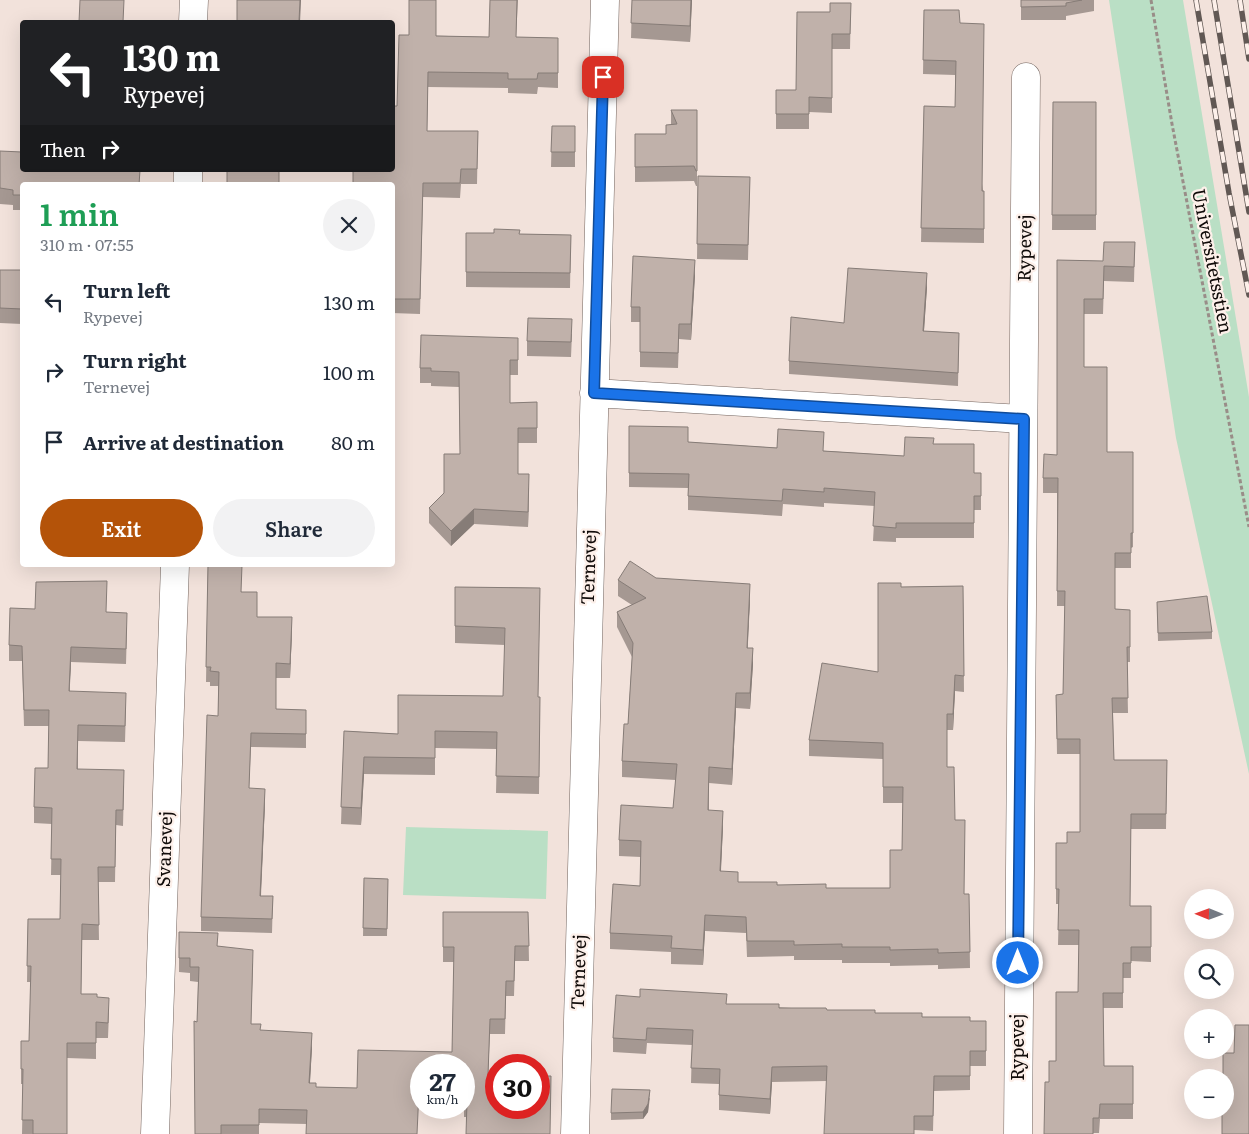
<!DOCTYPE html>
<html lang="en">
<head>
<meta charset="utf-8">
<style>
	body { margin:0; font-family:Literata,serif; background:#f2f2f3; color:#1f2937; height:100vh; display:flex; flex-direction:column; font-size:19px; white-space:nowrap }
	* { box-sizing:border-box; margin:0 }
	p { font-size:16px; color:#747a83 }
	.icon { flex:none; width:28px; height:28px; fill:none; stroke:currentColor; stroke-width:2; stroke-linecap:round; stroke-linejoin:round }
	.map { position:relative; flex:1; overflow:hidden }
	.panel { position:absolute; left:20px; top:182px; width:375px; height:385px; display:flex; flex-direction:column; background:#fff; border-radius:5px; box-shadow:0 5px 20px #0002 }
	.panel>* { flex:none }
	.hud { position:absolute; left:20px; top:20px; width:375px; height:152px; border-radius:5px; box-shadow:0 5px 20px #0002; background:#202124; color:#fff; overflow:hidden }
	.needle { width:32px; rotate:271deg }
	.tools { position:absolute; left:1184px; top:889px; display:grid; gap:10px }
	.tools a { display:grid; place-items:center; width:50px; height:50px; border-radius:50%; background:#fff; box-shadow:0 5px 20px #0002; font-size:25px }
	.speed { position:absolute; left:410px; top:1054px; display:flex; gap:10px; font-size:25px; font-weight:700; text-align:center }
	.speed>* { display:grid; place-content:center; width:65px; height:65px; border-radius:50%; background:#fff; box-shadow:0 5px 20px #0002; line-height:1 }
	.speed small { font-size:12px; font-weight:400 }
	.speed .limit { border:8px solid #d22; background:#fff; color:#111 }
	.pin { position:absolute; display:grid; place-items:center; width:42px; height:42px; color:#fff; margin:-21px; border-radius:10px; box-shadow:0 2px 8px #0006 }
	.me { position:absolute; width:55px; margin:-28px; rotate:0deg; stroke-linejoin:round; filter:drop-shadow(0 0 4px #0008) }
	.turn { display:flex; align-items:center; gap:18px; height:105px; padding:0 20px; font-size:22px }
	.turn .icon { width:65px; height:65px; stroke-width:2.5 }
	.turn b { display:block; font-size:35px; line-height:42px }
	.then { display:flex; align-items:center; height:48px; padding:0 20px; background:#0003; gap:10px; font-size:19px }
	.round { display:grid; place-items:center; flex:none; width:52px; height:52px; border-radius:26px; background:#f2f2f3 }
	.headline { display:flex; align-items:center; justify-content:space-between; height:85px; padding:0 20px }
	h1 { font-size:30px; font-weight:600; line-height:38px; color:#1e9e55 }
	.action { display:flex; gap:10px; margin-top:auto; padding:10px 20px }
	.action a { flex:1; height:58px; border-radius:30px; background:#b45309; color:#fff; font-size:20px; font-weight:600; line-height:58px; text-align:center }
	.action a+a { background:#f2f2f3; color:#1f2937 }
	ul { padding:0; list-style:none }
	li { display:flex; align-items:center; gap:15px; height:70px; padding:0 20px }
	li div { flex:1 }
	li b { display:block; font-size:19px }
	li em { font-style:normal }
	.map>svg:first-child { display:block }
	.green { fill:#badfc5 }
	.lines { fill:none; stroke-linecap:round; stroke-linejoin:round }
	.minor-casing { stroke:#73655f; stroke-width:29 }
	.path { stroke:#998d88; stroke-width:3; stroke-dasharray:4 2.5; stroke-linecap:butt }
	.minor { stroke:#fff; stroke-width:28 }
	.rail-casing { stroke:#615854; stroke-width:5.5 }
	.rail { stroke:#fdf0ea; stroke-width:4; stroke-dasharray:11; stroke-linecap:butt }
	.wall { fill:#a59892 }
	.shaded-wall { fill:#867c77 }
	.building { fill:#c0b1aa; stroke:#867c77 }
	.route-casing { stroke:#114b97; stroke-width:12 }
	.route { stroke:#1a73e8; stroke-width:9 }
	.labels { text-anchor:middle; stroke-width:4.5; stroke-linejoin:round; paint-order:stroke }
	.street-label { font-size:18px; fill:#100b09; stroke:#fdf0ea }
</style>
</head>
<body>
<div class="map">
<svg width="1249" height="1134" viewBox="0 0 1249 1134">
	<rect width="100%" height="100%" fill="#f2e2db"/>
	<path class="green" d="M 1109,0 L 1183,0 L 1249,397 L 1249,774 L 1176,438 Z
		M 406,827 L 548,831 L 546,899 L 403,895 Z"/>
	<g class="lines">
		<g class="minor-casing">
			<path id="minor" d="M 193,22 L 194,0
				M 188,185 L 188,170
				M 594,393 L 1023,419
				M 155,1134 L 175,565
				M 575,1134 L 605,0
				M 1018,1134 L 1026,77"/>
		</g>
		<path class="path" d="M 1151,0 L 1172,124 L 1249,527"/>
		<use href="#minor" class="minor"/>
		<g class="rail-casing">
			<path id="rail" d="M 1196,0 L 1229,193 L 1249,295
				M 1214,0 L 1249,212
				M 1240,0 L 1249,59"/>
		</g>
		<use href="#rail" class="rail"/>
	</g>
	<path class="wall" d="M 490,0 L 518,0 L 516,37 L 558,38 L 558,88 L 538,87 L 537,94 L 508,93 L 508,88 L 428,87 L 427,131 L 478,131 L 477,184 L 461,184 L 460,198 L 423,197 L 420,314 L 392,313 L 392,185 L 397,106 L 409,35 L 489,37 Z
		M 632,0 L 692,0 L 690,42 L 631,38 Z
		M 1021,0 L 1094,0 L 1094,11 L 1066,16 L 1066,20 L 1021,20 Z
		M 851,3 L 850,49 L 832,49 L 832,113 L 809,112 L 809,129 L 776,129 L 776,90 L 796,90 L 830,12 Z
		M 924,10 L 960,23 L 983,191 L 984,191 L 984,243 L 921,242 L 924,106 L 955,107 L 955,75 L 923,74 Z
		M 1053,102 L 1096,102 L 1096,230 L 1052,230 Z
		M 671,110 L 697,110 L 697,186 L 696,186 L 694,181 L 635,182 L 635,149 L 666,134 L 671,125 Z
		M 552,126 L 575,126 L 575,167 L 551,167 Z
		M 0,151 L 140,170 L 22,185 L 22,210 L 13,210 L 13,205 L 0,204 Z
		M 698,176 L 750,177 L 748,260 L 697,259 Z
		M 466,233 L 571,235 L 570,288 L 466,287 Z
		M 1135,242 L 1134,282 L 1104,281 L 1103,314 L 1084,314 L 1084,367 L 1107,452 L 1133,452 L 1133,547 L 1131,548 L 1131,568 L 1115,568 L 1115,609 L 1130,610 L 1130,662 L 1127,662 L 1128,713 L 1113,713 L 1114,760 L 1167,760 L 1166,829 L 1131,829 L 1130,906 L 1151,906 L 1151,962 L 1131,961 L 1131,978 L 1123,978 L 1123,1008 L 1103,1008 L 1104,1066 L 1133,1066 L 1133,1119 L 1100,1119 L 1099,1133 L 1093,1133 L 1049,1082 L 1078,992 L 1079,945 L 1058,945 L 1059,904 L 1056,904 L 1056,843 L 1067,843 L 1080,832 L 1080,754 L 1057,754 L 1056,695 L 1063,694 L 1065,606 L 1057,606 L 1057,493 L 1043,493 L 1043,478 L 1057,455 L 1057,260 L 1103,261 Z
		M 0,270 L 22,270 L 22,324 L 0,323 Z
		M 695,275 L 691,340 L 679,339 L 678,368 L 640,367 L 640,322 L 631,322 L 631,307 Z
		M 927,287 L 924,331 L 959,333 L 958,386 L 789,374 L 789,361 L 844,323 Z
		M 572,334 L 571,357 L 527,356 L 527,341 Z
		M 518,338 L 518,375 L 510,375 L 510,403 L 537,402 L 537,443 L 518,443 L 518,474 L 529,489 L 528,527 L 474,524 L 451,546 L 429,523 L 429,508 L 444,493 L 460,454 L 459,387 L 431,386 L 431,383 L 420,383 L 420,368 Z
		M 629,426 L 688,442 L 904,456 L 933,444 L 974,473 L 981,473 L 981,510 L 974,510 L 974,538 L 896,538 L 896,542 L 873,541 L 875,506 L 824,503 L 824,507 L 783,504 L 782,516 L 688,510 L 688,488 L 629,487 Z
		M 208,565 L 242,592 L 257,617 L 292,631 L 290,678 L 276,678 L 276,709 L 306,710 L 306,748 L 251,747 L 249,788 L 265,803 L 261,896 L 273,896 L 272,933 L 201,931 L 201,917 L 218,716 L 218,686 L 210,686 L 210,682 L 206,682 Z
		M 656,578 L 750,600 L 747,648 L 753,664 L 750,709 L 736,708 L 732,785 L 709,783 L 709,810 L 723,826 L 721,871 L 738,882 L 826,888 L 890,888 L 902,850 L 903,803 L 883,803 L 883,759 L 809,756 L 809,740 L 878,672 L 901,587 L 963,586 L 964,692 L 955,691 L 953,730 L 947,730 L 947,767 L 955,820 L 964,894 L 969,894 L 970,968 L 938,969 L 938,965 L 890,966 L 890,963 L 842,963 L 842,960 L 794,960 L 794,956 L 747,957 L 746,933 L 705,931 L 703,965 L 671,964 L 671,952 L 610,949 L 610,933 L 640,886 L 641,857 L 619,856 L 619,840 L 673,808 L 676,780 L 622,777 L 622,761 L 628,724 L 632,657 L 617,627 L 617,612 L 632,605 L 618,596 L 618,580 Z
		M 455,587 L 540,588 L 538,697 L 540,697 L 539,794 L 496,793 L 497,749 L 435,748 L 435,775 L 364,774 L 361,825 L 341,824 L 344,731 L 398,734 L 503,696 L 505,645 L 455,643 Z
		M 1157,602 L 1212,632 L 1212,639 L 1158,641 Z
		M 107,612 L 127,628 L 126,664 L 71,662 L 69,691 L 126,708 L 125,742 L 78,741 L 78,769 L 124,786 L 123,826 L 116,825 L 115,882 L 98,882 L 99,940 L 82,940 L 81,994 L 97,997 L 109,1013 L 108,1038 L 96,1038 L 96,1059 L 67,1058 L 67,1134 L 22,1134 L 23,1084 L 21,1084 L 21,1041 L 29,1041 L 31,982 L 27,982 L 28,919 L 60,919 L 61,875 L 51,875 L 52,824 L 34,823 L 34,807 L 48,768 L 49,726 L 24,726 L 22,661 L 9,661 L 9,645 Z
		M 364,878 L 388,879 L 387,936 L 363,936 Z
		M 443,912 L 528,912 L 529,961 L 515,961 L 514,996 L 506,996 L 505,1034 L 490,1034 L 488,1075 L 466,1117 L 464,1117 L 464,1065 L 421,1065 L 421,1104 L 307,1124 L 259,1123 L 259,1134 L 195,1134 L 198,982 L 190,981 L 190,973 L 179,972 L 179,932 L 218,946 L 253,964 L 251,1024 L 260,1030 L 312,1047 L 310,1083 L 316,1087 L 357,1088 L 452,1052 L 454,962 L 443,962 Z
		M 727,1004 L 875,1013 L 970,1021 L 986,1021 L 986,1066 L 970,1066 L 970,1090 L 934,1091 L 933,1131 L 914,1130 L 827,1081 L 772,1082 L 770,1114 L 719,1110 L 719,1084 L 691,1083 L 692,1045 L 647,1043 L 646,1054 L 613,1052 L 613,1038 Z
		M 650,1098 L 648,1112 L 643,1119 L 611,1120 L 611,1113 Z"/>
	<path class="shaded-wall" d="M 300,0 L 301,0 L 300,22 L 299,22 Z
		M 691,0 L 692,0 L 690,42 L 690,26 Z
		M 695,260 L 695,275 L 691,340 L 691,324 Z
		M 927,273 L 927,287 L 923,344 L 923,331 Z
		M 529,474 L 529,489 L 528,527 L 528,512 Z
		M 474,509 L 474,524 L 451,546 L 451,531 Z
		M 750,584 L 750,600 L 747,663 L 747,648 Z
		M 292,617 L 292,631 L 290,678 L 290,664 Z
		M 71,647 L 71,662 L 69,707 L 69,691 Z
		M 753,648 L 753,664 L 750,709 L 750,693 Z
		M 955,675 L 955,691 L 953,730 L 953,714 Z
		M 736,693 L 736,708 L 732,785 L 732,769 Z
		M 364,757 L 364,774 L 361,825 L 361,808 Z
		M 265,789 L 265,803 L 260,911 L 260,896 Z
		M 723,811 L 723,826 L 720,887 L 720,871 Z
		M 705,915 L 705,931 L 703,965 L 703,950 Z
		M 312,1033 L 312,1047 L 309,1097 L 309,1083 Z
		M 772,1067 L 772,1082 L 770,1114 L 770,1099 Z
		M 650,1090 L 648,1112 L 643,1119 L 643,1112 Z"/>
	<path class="building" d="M 80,0 L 124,0 L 123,22 L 79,22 Z
		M 237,0 L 300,0 L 299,22 L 237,22 Z
		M 409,0 L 436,0 L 436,36 L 489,37 L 490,0 L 517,0 L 516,37 L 558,38 L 558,73 L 538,73 L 537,79 L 508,79 L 508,73 L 428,72 L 427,131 L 478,131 L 477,169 L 461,169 L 460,183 L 423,183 L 420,299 L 392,299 L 392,185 L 353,185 L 353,170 L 392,170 L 392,106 L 397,106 L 399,35 L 409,35 Z
		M 632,0 L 691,0 L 690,26 L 631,23 Z
		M 1021,0 L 1082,0 L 1066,3 L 1066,6 L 1021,7 Z
		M 830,3 L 851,3 L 850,34 L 832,34 L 832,98 L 809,97 L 809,114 L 776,114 L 776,90 L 796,90 L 797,12 L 830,12 Z
		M 924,10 L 959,10 L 960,23 L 984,24 L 982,191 L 984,191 L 984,229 L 921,228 L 924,106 L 955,107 L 956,61 L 923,60 Z
		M 1053,102 L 1096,102 L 1096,215 L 1052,215 Z
		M 671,110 L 697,110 L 697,171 L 696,171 L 694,166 L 635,167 L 635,134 L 666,134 L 666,125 L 677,124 Z
		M 552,126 L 575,126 L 575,152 L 551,152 Z
		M 0,151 L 22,152 L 22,170 L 140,170 L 139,185 L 22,185 L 22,195 L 13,195 L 13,190 L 0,188 Z
		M 227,170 L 279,170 L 279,185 L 227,185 Z
		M 698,176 L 750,177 L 748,245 L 697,244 Z
		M 494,229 L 520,230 L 519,234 L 571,235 L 570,273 L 466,272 L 466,233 L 494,233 Z
		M 1104,242 L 1135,242 L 1134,267 L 1104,266 L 1103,299 L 1084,299 L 1084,367 L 1107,367 L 1107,452 L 1133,452 L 1133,533 L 1131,533 L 1131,553 L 1115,553 L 1115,609 L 1130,610 L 1130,647 L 1127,647 L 1128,698 L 1112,698 L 1114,760 L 1167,760 L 1166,814 L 1131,814 L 1130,906 L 1151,906 L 1151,947 L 1131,947 L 1131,963 L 1123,963 L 1123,993 L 1103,993 L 1104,1066 L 1133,1066 L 1133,1104 L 1100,1104 L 1099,1118 L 1093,1118 L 1093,1134 L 1044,1134 L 1045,1082 L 1049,1082 L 1049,1061 L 1056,1061 L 1056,992 L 1078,992 L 1079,930 L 1058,930 L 1059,889 L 1056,889 L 1056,843 L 1067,843 L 1067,832 L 1080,832 L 1080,739 L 1057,739 L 1056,695 L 1063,694 L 1065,591 L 1057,591 L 1058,478 L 1043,478 L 1044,454 L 1057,455 L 1057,260 L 1103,261 Z
		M 633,256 L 695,260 L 691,324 L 679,324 L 678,353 L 640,352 L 640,307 L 631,307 Z
		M 848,268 L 927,273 L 923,331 L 959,333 L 958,373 L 789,361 L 791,317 L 844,323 Z
		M 0,270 L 22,270 L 22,309 L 0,308 Z
		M 528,318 L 572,319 L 571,342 L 527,341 Z
		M 421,335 L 518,338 L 518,360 L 510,360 L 510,403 L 537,402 L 537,428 L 518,428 L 518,474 L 529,474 L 528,512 L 474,509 L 451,531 L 429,508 L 444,493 L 444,454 L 460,454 L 459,372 L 431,371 L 431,368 L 420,368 Z
		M 629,426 L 688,427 L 688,442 L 777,448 L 778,429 L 824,432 L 823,451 L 904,456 L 905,437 L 934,438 L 933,444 L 974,444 L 974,473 L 981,473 L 981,496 L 974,496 L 974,523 L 896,523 L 896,528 L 873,526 L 875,492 L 824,488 L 824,492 L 783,489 L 782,501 L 688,496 L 689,474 L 629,473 Z
		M 630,561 L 656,578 L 750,584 L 747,648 L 753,648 L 750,693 L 736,693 L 732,769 L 709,767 L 708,810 L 723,811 L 720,871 L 738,872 L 738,882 L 777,882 L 777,885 L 826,884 L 826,888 L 890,888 L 890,850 L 902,850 L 903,787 L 883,787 L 883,743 L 809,740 L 822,663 L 878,672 L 878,583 L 901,583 L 901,587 L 963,586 L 964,676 L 955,675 L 953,714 L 947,714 L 947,767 L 954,767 L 955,820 L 965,820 L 964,894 L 969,894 L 970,952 L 938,953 L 938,949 L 890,950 L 890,947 L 842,947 L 842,944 L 794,945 L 794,941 L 747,941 L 746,917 L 705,915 L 703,950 L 671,948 L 672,936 L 610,933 L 613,884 L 640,886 L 641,841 L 619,840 L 621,805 L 673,808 L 677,764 L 622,761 L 624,724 L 628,724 L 633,643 L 617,612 L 646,598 L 618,580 Z
		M 208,565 L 242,565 L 241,592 L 257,592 L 257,617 L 292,617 L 290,664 L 276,663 L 276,709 L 306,710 L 306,734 L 251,733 L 249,788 L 265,789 L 260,896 L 273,896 L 272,919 L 201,917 L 207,715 L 218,716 L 219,672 L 210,671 L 211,667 L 206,667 Z
		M 107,581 L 106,612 L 127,613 L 126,649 L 71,647 L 69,691 L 126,693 L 125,726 L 78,725 L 77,769 L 124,770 L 123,810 L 116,810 L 115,867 L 98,867 L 99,925 L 82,924 L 81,994 L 97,994 L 97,997 L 109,998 L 108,1023 L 96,1022 L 96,1043 L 67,1043 L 67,1134 L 33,1134 L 33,1120 L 22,1120 L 23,1069 L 21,1069 L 21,1041 L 29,1041 L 31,966 L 27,966 L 28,919 L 60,919 L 61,859 L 51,859 L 52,808 L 34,807 L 35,768 L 48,768 L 49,710 L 24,710 L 22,646 L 9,645 L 10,608 L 35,609 L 36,582 Z
		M 455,587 L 540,588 L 538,697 L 540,697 L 539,777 L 496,776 L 497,732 L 435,731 L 435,758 L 364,757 L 361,808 L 341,807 L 344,731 L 398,734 L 398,695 L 503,696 L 505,628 L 455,626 Z
		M 1207,596 L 1212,632 L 1158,633 L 1157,602 Z
		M 364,878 L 388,879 L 387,929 L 363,928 Z
		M 443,912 L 528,912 L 529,946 L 515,946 L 514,981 L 506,981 L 505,1019 L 490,1019 L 488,1075 L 496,1075 L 496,1108 L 539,1108 L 539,1076 L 551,1076 L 550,1134 L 466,1134 L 467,1102 L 464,1102 L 464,1065 L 421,1065 L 421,1090 L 419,1090 L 417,1134 L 306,1134 L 307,1110 L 259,1109 L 259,1125 L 221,1125 L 221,1134 L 195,1134 L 194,1021 L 197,1022 L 199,967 L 190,967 L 190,958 L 179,958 L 179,932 L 218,933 L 217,946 L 253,950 L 251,1024 L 261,1024 L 260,1030 L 312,1033 L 309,1083 L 316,1083 L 316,1087 L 357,1088 L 358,1050 L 452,1052 L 454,947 L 443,947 Z
		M 640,989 L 727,994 L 726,1004 L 779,1004 L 779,1008 L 826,1008 L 827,1010 L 875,1010 L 875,1013 L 922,1013 L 922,1017 L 970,1017 L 970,1021 L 986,1021 L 986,1051 L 970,1051 L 970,1076 L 934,1076 L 933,1116 L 914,1116 L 914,1134 L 824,1134 L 827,1066 L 772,1067 L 770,1099 L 719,1095 L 720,1069 L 691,1068 L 693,1030 L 647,1028 L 646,1040 L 613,1038 L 616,995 L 640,997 Z
		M 1235,1025 L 1249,1025 L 1249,1134 L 1222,1134 L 1222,1110 L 1225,1110 L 1225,1078 L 1223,1078 L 1223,1053 L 1234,1053 Z
		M 612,1089 L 650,1090 L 648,1104 L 643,1112 L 611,1113 Z"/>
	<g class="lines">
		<g class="route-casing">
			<path id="route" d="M 603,77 L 594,393 L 1024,419 L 1018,963"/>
		</g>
		<use href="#route" class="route"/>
	</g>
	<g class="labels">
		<g class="street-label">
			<text transform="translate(1025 248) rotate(-89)" y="6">Rypevej</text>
			<text transform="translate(1212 261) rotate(79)" y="6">Universitetsstien</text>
			<text transform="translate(589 567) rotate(-88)" y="6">Ternevej</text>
			<text transform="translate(165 849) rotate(-88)" y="6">Svanevej</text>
			<text transform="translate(579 972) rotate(-88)" y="6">Ternevej</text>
			<text transform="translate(1018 1047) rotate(-90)" y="6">Rypevej</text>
		</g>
	</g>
</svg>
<div class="tools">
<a><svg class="needle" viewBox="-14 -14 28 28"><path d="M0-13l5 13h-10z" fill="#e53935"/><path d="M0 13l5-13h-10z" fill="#747a83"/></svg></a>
<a><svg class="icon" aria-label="search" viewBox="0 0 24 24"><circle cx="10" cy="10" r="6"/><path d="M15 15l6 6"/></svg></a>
<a>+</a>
<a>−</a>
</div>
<div class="speed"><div>27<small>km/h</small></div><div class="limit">30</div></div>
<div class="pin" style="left:603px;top:77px;background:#d93025"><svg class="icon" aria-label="arrive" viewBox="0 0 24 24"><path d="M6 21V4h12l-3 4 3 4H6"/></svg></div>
<svg class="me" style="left:1018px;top:963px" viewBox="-20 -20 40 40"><circle r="17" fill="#1a73e8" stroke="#fff" stroke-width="3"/><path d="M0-11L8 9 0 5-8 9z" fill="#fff"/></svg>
<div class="hud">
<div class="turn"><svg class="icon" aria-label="left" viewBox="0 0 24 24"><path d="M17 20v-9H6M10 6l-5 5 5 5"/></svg><div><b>130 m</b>Rypevej</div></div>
<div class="then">Then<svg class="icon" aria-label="right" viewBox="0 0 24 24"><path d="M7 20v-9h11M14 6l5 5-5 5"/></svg></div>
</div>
<section class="panel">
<div class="headline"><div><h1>1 min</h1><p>310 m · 07:55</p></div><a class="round"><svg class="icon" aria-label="close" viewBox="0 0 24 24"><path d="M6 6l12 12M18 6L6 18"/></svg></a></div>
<ul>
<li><svg class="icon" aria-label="left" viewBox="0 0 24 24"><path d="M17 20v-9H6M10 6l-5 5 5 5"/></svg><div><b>Turn left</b><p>Rypevej</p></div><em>130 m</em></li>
<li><svg class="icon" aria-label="right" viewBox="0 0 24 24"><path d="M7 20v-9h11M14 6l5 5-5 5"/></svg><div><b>Turn right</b><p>Ternevej</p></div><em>100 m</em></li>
<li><svg class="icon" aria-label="arrive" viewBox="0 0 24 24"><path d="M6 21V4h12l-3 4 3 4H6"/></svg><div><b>Arrive at destination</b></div><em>80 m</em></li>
</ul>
<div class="action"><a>Exit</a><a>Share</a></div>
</section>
</div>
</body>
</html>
